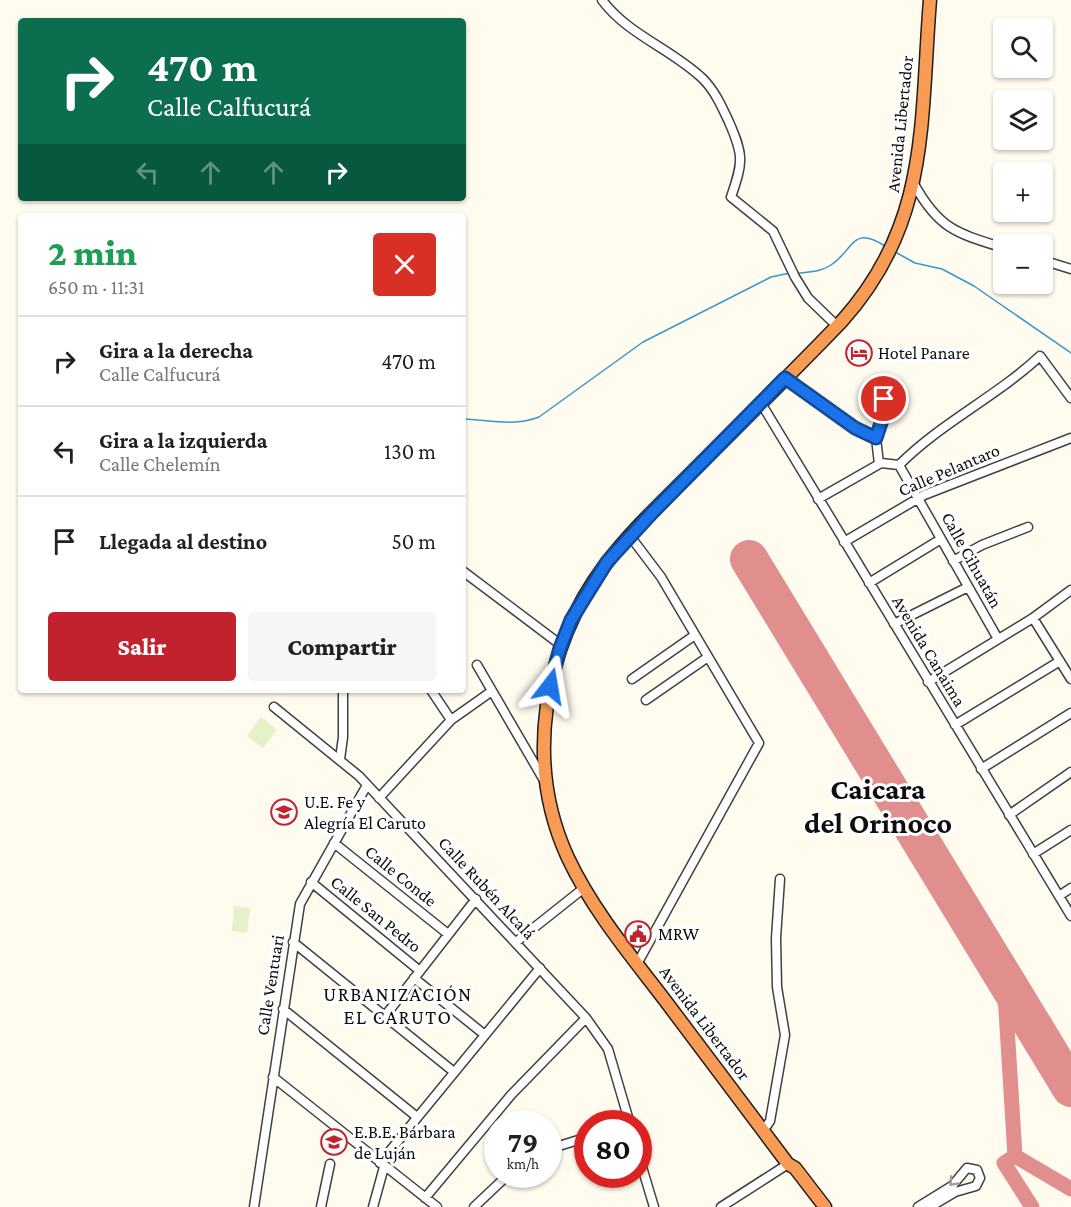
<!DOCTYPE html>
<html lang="es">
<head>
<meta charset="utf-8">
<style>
	body { margin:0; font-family:"Crimson Pro",serif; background:#f6f6f6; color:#202124; height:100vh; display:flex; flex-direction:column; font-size:22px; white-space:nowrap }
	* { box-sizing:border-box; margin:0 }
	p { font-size:20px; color:#757577 }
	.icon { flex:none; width:33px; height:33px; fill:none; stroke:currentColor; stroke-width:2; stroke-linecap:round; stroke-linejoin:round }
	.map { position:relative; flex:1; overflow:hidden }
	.drawer { position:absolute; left:18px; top:213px; width:448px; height:480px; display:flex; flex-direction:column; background:#fff; border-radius:6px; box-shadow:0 2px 4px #0004 }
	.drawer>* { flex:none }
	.hud { position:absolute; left:18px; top:18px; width:448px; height:183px; border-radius:6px; box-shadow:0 2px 4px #0004; background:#0b6e4f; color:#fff; overflow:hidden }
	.tools { position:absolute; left:993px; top:18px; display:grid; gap:12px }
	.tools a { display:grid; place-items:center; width:60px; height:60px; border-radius:6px; background:#fff; box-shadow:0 2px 4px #0004; font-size:30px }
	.speed { position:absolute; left:484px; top:1110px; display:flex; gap:12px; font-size:30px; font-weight:700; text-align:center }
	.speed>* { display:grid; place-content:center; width:78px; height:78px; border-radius:50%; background:#fff; box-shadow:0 2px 4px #0004; line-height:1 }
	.speed small { font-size:15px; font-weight:400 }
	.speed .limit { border:9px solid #d22; background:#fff; color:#111 }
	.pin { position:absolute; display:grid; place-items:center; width:51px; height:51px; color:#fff; margin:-26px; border:3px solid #fff; border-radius:50%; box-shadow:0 2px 6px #0007 }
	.me { position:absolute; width:66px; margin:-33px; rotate:14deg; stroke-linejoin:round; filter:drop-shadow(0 0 4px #0008) }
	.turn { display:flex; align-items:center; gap:21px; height:126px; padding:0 30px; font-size:27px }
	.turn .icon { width:78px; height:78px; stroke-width:2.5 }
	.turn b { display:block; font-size:42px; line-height:51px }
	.lanes { display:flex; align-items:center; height:57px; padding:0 30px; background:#0003; justify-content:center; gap:30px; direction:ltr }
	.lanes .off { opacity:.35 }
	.round { display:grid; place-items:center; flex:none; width:63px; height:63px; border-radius:6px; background:#f6f6f6 }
	.summary { display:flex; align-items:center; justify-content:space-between; height:102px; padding:0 30px }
	h1 { font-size:36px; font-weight:800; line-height:45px; color:#1e9e55 }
	.action { display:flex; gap:12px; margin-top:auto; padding:12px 30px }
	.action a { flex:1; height:69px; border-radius:6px; background:#c1222d; color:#fff; font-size:24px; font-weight:800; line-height:69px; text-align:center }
	.action a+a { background:#f6f6f6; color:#202124 }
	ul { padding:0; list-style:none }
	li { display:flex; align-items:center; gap:18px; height:90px; padding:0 30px; border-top:2px solid #e0e0e0 }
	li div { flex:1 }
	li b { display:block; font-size:22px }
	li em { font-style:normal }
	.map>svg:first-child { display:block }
	.pitch { fill:#e4f1c9 }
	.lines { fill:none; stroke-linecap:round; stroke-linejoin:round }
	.stream { stroke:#3796d0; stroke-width:1.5 }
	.taxiway { stroke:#e08e8e; stroke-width:15 }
	.runway { stroke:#e08e8e; stroke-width:38 }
	.minor-casing { stroke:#414141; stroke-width:11 }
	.highway-casing { stroke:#1f1f1f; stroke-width:15 }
	.minor { stroke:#fff; stroke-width:8 }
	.highway { stroke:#f89b54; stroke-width:12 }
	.oneway { stroke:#9f9f9f }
	.route-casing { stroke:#114b97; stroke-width:15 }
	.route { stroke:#1a73e8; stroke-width:10 }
	.labels { text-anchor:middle; stroke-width:6; stroke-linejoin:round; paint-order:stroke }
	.street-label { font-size:18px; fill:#0e0e0e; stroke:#fff }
	.poi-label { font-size:18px; fill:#0e0e0e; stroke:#fff; text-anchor:start }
	.neighbourhood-label { font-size:20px; letter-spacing:1.5px; fill:#0e0e0e; stroke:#fff }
	.town-label { font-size:30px; font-weight:bold; fill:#0e0e0e; stroke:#fff }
</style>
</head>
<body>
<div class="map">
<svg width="1071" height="1207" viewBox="0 0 1071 1207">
	<rect width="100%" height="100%" fill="#fffbee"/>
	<path class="pitch" d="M 261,717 L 277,730 L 263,748 L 247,736 Z
		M 234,906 L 250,908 L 247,933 L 232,931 Z"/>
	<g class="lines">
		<path class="stream" d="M 897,253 L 915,263 L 942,269 L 974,286 L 1071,353
			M 798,273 C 809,272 821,272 831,265 C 855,249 851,225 885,246
			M 464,419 C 489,420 514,427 539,417 L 643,342 L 771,277 L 790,273"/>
		<path class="taxiway" d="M 1004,978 L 1015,1156
			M 1015,1156 L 1004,1163 L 1032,1207
			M 1015,1156 L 1071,1189"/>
		<path class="runway" d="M 749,559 L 1071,1088"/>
		<g class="minor-casing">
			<path id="minor" d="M 602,0 C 628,35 672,49 703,79 C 715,91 722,107 729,122 C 744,156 743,162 731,197 L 773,231 L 795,277 L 808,298 L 837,326
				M 914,184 C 939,229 956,233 1004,248
				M 1042,260 L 1071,269
				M 785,378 L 855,428 L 876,438
				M 761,403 L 1071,916
				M 879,464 L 876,438 L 882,420 L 884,399
				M 899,465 C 942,422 996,397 1040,356 L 1071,398
				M 899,465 L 998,639
				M 818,499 L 881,463 L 899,465
				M 630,536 L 661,577 L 759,743 L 637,964
				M 844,542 L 924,495 L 1071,438
				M 953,561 L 982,545 L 1028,527
				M 464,572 L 561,645
				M 869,583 L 941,539
				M 1033,618 L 1071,679
				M 894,624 L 968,587
				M 477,665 L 545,782
				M 632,679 L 695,635
				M 928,682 L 1033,618 L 1071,590
				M 431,690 L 451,720
				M 646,700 L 708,657
				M 274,707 L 359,776 L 586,1018 L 608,1049 L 630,1124
				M 955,725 L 1060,661
				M 340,759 L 343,737 L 343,690
				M 981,769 L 1071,713
				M 379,798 L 451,720 L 492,691
				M 1009,815 L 1071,772
				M 334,843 L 448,934
				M 1033,854 L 1071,830
				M 311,882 L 420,971
				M 1059,896 L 1071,888
				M 293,942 L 454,1072
				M 516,942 L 584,888
				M 414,978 L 485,1035
				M 283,1009 L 417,1117
				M 385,1016 L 476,899
				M 273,1077 L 437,1207
				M 763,1131 L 770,1121 L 785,1035 L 777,987 L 776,938 L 780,879
				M 549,1149 L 588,1137
				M 639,1157 L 654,1207
				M 380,1163 L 540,968
				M 425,1198 L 511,1095 L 586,1018
				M 254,1207 L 300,904 L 367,785
				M 321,1207 L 330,1164
				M 373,1207 L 384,1167
				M 474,1207 L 509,1174
				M 721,1207 L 788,1164
				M 918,1207 L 952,1186 L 967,1168 L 977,1170 L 980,1178 L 976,1186 L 955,1192 L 930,1207"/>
		</g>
		<g class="highway-casing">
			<path id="highway" d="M 825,1207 L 795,1168 L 788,1164 C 748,1111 708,1057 667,1003 C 632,957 593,911 568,858 C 524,763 543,648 605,565 C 631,531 663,501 693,471 C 743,421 793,372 842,321 C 930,223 920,123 930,0"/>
		</g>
		<use href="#minor" class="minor"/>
		<use href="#highway" class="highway"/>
	</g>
	<defs><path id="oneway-chevron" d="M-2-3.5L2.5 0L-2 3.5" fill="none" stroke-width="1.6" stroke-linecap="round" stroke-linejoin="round" transform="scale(1.5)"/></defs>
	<use class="oneway" href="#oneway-chevron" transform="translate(953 1182) rotate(133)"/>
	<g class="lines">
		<g class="route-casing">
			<path id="route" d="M 550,686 L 560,648 L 571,620 L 607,562 L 653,512 L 785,378 L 855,428 L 876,438 L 882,420 L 884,399"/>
		</g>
		<use href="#route" class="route"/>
	</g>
	<defs>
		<g id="hotel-ring" transform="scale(1.35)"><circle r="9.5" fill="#fff" stroke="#c1222d" stroke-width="1.5"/><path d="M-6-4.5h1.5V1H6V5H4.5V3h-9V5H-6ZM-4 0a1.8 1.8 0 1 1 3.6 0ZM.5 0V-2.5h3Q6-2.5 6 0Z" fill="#c1222d"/></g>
		<g id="school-ring" transform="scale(1.35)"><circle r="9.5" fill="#fff" stroke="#c1222d" stroke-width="1.5"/><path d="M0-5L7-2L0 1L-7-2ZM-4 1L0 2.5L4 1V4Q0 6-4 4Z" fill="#c1222d"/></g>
		<g id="civic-ring" transform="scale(1.35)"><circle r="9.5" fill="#fff" stroke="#c1222d" stroke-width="1.5"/><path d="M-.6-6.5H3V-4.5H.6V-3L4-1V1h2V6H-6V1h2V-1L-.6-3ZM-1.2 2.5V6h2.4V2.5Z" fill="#c1222d"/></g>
	</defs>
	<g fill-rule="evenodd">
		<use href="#hotel-ring" x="859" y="353"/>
		<use href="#school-ring" x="284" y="812"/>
		<use href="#civic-ring" x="638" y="934"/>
		<use href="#school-ring" x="334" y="1142"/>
	</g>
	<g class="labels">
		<g class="street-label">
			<text transform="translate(900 124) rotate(-84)" y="6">Avenida Libertador</text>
			<text transform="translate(949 470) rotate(-23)" y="6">Calle Pelantaro</text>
			<text transform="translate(972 560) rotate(61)" y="6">Calle Cihuatán</text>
			<text transform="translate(929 651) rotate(59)" y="6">Avenida Canaima</text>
			<text transform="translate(401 876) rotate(39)" y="6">Calle Conde</text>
			<text transform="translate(487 888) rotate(47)" y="6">Calle Rubén Alcalá</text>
			<text transform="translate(376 914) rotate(39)" y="6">Calle San Pedro</text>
			<text transform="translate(270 985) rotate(-81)" y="6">Calle Ventuari</text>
			<text transform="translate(705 1023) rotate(53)" y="6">Avenida Libertador</text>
		</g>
		<g class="poi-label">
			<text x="878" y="359">Hotel Panare</text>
			<text x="304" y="808">U.E. Fe y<tspan x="304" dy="21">Alegría El Caruto</tspan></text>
			<text x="658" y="940">MRW</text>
			<text x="354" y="1138">E.B.E. Bárbara<tspan x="354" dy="21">de Luján</tspan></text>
		</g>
		<g class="neighbourhood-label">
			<text x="398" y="1001">URBANIZACIÓN<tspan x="398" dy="23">EL CARUTO</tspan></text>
		</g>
		<g class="town-label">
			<text x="878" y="799">Caicara<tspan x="878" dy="34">del Orinoco</tspan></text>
		</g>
	</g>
</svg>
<div class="tools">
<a><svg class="icon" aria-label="search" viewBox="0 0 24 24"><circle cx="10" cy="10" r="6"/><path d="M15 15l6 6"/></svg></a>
<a><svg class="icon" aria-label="layers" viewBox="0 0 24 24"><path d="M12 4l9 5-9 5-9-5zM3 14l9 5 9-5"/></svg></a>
<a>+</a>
<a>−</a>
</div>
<div class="speed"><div>79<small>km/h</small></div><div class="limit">80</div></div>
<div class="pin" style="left:884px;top:399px;background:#d93025"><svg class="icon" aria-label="arrive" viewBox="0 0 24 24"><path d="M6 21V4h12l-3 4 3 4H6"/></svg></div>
<svg class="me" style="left:550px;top:686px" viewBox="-20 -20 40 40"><path d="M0-17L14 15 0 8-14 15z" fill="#1a73e8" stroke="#fff" stroke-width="4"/></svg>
<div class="hud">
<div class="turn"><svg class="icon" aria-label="right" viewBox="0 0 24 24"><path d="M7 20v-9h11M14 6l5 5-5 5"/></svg><div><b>470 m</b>Calle Calfucurá</div></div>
<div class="lanes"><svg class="icon off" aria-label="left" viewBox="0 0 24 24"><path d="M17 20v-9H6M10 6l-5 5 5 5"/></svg><svg class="icon off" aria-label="ahead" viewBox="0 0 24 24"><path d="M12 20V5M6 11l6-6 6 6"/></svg><svg class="icon off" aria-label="ahead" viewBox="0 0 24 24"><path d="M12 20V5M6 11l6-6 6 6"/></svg><svg class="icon" aria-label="right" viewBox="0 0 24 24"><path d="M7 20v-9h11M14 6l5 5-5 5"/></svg></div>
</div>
<section class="drawer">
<div class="summary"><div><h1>2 min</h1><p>650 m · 11:31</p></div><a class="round" style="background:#d93025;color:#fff"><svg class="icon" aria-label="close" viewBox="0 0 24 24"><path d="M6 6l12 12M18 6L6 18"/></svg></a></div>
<ul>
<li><svg class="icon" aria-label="right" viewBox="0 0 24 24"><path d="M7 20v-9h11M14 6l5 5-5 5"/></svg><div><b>Gira a la derecha</b><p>Calle Calfucurá</p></div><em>470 m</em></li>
<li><svg class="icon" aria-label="left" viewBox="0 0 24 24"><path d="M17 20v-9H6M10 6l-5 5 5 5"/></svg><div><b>Gira a la izquierda</b><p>Calle Chelemín</p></div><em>130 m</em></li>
<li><svg class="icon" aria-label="arrive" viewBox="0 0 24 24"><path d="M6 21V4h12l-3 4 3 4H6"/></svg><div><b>Llegada al destino</b></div><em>50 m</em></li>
</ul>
<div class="action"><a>Salir</a><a>Compartir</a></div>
</section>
</div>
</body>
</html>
